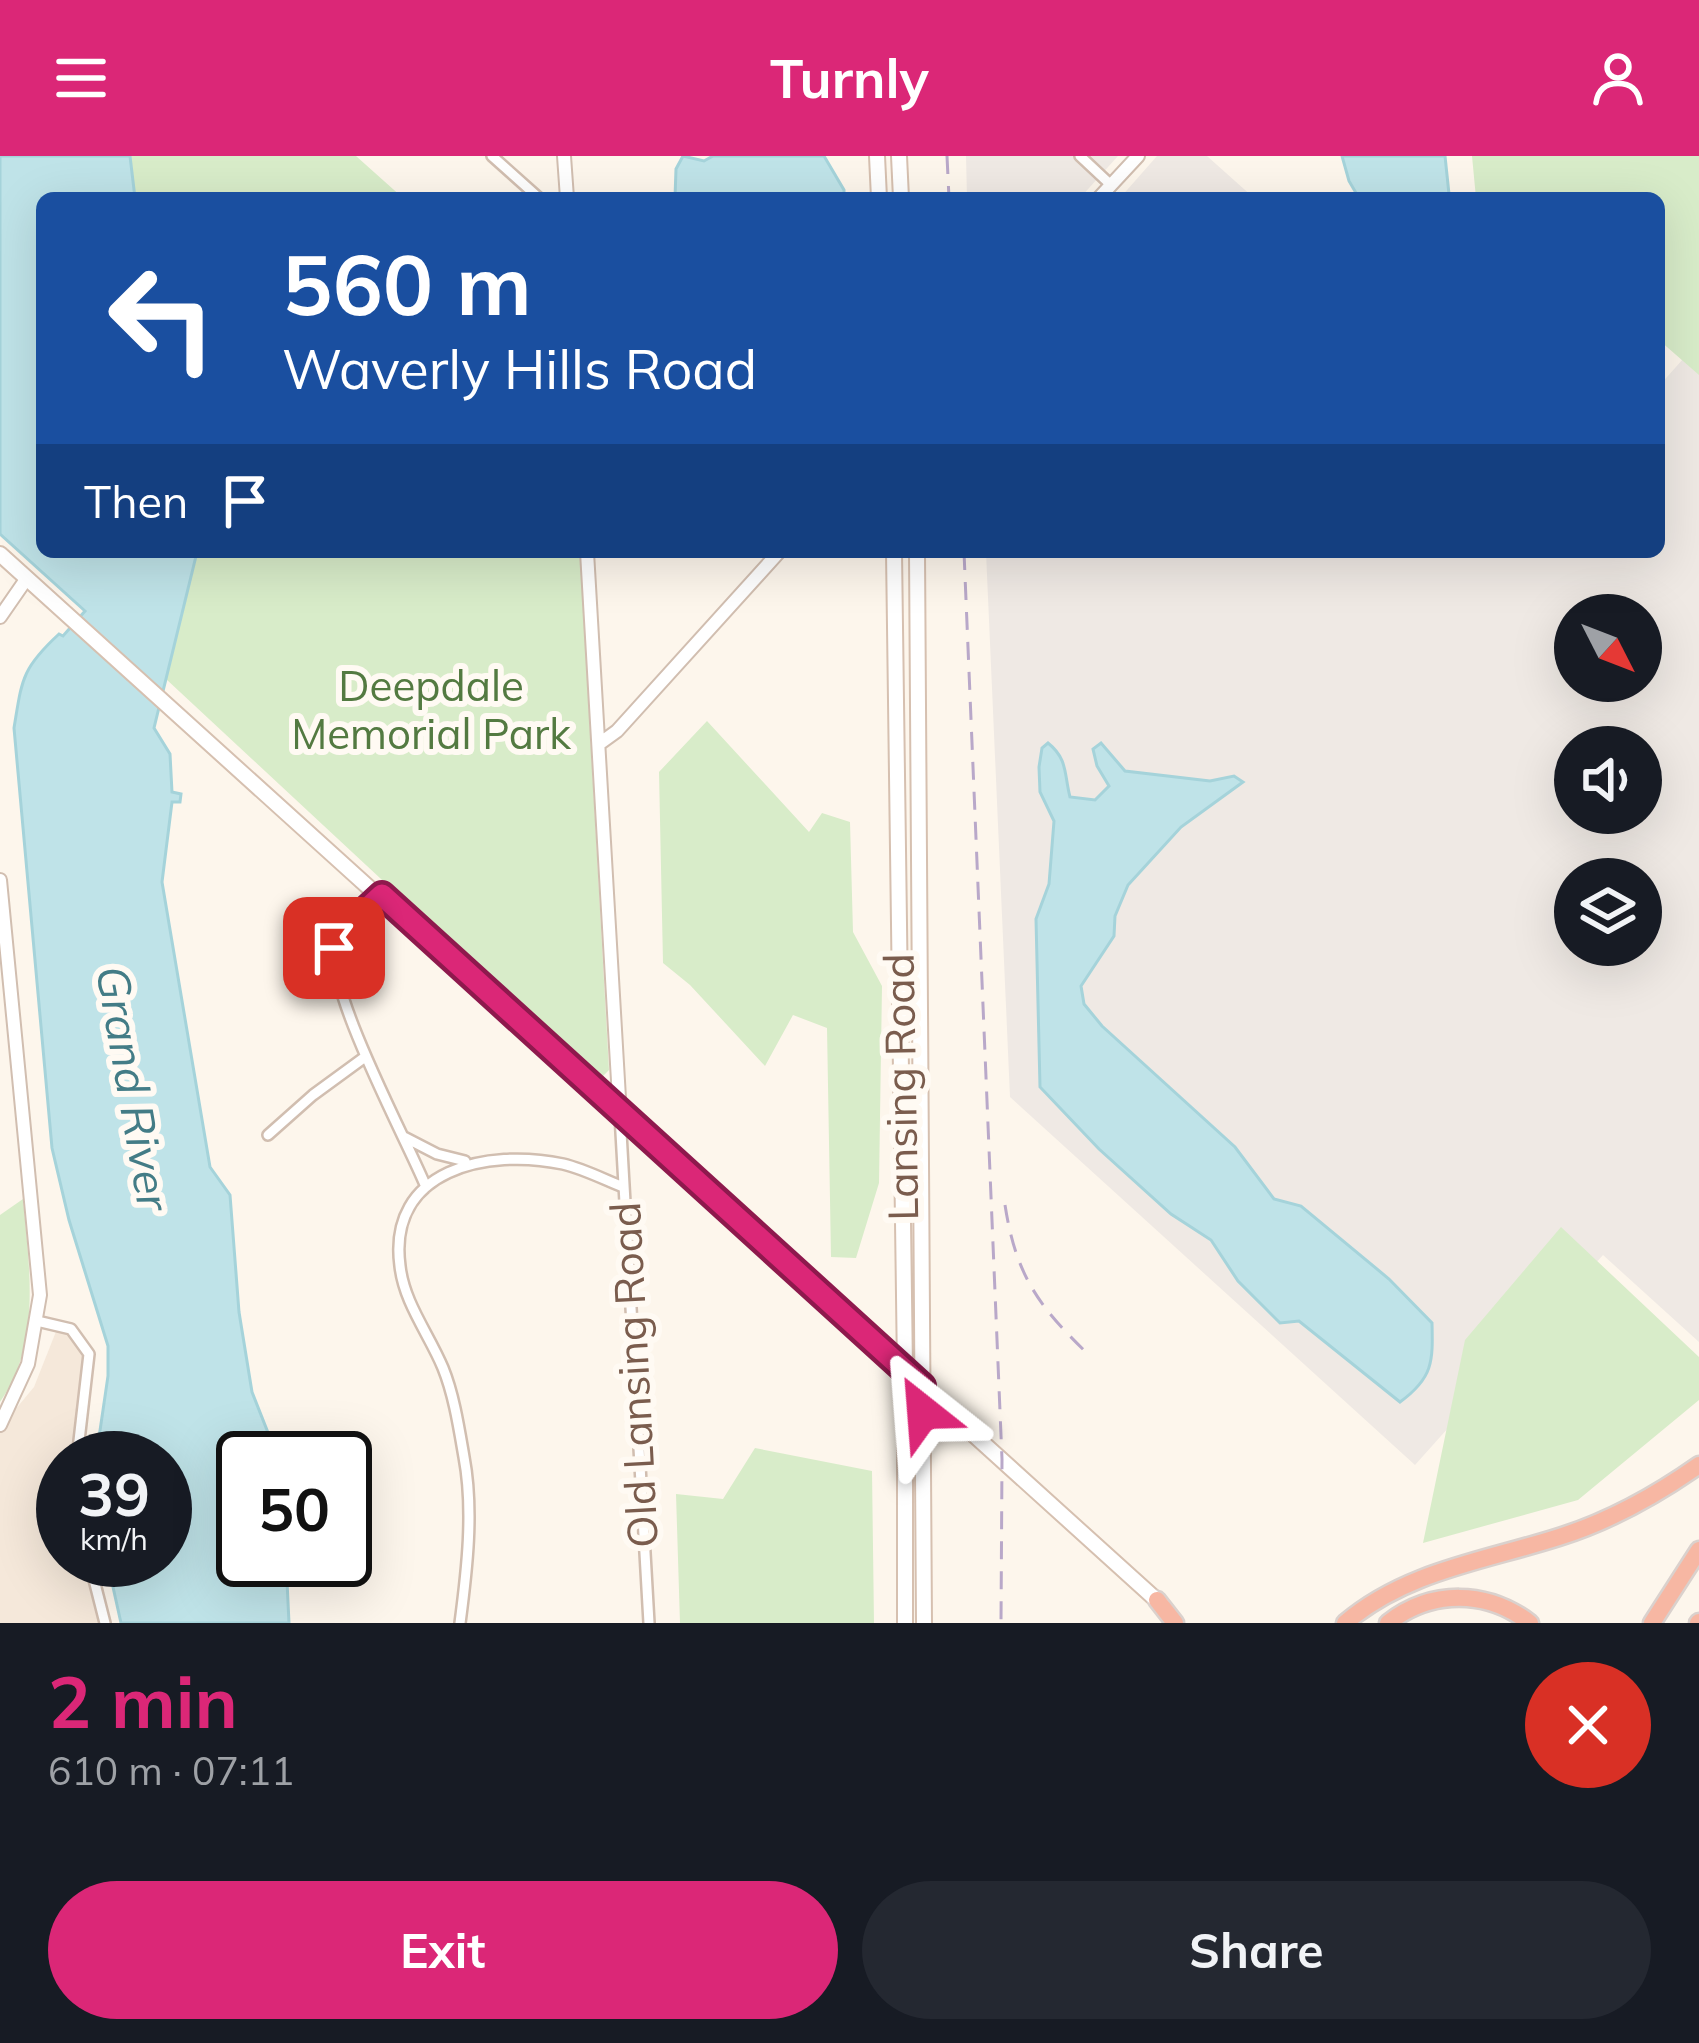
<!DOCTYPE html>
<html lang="en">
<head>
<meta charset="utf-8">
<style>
	body { margin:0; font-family:Mulish,sans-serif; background:#242831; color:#f1f3f6; height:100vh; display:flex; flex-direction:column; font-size:45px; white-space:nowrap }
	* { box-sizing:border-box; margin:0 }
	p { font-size:39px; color:#9ea1a6 }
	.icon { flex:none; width:66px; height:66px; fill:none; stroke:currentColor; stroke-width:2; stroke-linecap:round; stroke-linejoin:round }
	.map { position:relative; height:1467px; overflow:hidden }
	.sheet { display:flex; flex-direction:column; background:#171b24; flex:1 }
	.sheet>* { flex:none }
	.banner { position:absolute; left:36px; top:36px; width:1629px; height:366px; border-radius:18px; box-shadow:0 12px 48px #0002; background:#1a4fa0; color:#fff; overflow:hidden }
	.needle { width:78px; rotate:132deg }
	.buttons { position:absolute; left:1554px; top:438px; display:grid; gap:24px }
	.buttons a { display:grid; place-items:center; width:108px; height:108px; border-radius:50%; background:#171b24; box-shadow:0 12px 48px #0002; font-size:60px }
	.speed { position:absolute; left:36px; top:1275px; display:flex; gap:24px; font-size:60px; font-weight:700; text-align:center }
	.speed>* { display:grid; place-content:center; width:156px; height:156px; border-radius:50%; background:#171b24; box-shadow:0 12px 48px #0002; line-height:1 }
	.speed small { font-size:30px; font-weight:400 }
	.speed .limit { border:6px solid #111; border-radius:18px; background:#fff; color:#111 }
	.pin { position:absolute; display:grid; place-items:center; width:102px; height:102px; color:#fff; margin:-51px; border-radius:24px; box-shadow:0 6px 18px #0006 }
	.me { position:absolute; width:132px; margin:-66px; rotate:332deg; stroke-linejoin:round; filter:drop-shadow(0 0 9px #0008) }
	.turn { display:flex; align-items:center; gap:42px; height:252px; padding:0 48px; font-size:54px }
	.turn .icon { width:156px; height:156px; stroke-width:2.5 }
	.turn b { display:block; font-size:84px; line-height:102px }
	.then { display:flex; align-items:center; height:114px; padding:0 48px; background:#0003; gap:24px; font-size:45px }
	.round { display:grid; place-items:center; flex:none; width:126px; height:126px; border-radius:63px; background:#242831 }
	.overview { display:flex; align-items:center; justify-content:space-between; height:204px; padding:0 48px }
	h1 { font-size:72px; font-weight:700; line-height:90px; color:#db2777 }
	.action { display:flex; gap:24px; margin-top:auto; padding:24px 48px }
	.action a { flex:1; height:138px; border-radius:72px; background:#db2777; color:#fff; font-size:48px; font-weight:700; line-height:138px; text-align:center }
	.action a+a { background:#242831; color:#f1f3f6 }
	header { display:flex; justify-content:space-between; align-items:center; height:156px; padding:0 48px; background:#db2777; color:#fff; font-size:54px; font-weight:700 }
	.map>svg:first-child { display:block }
	.residential { fill:#f5e8da }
	.industrial { fill:#efe9e4; fill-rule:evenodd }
	.green { fill:#d8ecc9 }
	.water { fill:#bfe3e8; stroke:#a5d3da; stroke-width:3 }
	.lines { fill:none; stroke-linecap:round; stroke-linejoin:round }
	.minor-casing { stroke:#d1beb0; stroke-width:14 }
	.tertiary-casing { stroke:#d1beb0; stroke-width:16 }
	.secondary-casing { stroke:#d6c0b0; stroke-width:18 }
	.motorway-casing { stroke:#dad1cd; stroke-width:21 }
	.minor { stroke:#fff; stroke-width:9 }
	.tertiary { stroke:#fff; stroke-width:12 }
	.secondary { stroke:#fff; stroke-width:14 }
	.motorway { stroke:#f7b7a3; stroke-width:16 }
	.rail { stroke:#b9a8c9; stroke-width:3; stroke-dasharray:18 12; stroke-linecap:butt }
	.route-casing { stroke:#8e194d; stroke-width:30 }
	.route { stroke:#db2777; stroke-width:21 }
	.labels { text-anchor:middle; stroke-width:12; stroke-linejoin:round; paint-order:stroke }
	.park-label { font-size:42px; fill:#537a41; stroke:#fffaf3 }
	.street-label { font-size:42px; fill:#7a5c4d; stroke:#fffaf3 }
	.water-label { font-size:45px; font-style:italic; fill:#437c86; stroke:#fffaf3 }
</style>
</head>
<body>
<header><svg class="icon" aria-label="menu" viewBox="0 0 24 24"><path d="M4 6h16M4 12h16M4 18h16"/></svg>Turnly<svg class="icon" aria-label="person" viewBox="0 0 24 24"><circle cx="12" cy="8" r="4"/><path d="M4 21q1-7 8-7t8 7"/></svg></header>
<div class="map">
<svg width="1699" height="1467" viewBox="0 0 1699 1467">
	<rect width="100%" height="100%" fill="#fdf6ec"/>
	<path class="residential" d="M 59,1168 L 87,1191 L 77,1302 L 63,1302 L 63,1404 L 89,1404 L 105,1467 L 0,1467 L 0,1272 L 34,1231 Z"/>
	<path class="industrial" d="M 966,0 L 1118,0 L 1080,42 L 967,42 Z
		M 1157,0 L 1207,0 L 1254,42 L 1120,42 Z
		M 1683,203 L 1699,217 L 1699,1186 L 1603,1099 L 1415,1309 L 1010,941 L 986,396 L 1659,396 L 1659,230 ZM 1575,459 L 1641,459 L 1641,525 L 1575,525 ZM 1575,591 L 1641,591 L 1641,657 L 1575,657 ZM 1575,723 L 1641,723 L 1641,789 L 1575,789 Z"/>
	<path class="green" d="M 130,0 L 356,0 L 403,42 L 135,42 Z
		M 1472,0 L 1699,0 L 1699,219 L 1659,184 L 1659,42 L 1476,42 Z
		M 197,396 L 580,396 L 609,914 L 603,920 L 594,921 L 166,523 Z
		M 707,565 L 809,676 L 822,657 L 850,666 L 853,776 L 882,830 L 879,1027 L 856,1102 L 831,1101 L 827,872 L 793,859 L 765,910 L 690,829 L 663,807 L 659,616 Z
		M 23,1043 C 29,1110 42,1187 0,1246 L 0,1059 Z
		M 1561,1071 L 1699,1201 L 1699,1244 L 1578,1344 L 1423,1387 L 1465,1184 Z
		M 755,1292 L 872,1315 L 874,1467 L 680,1467 L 676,1338 L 723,1343 Z"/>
	<path class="water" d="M 0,0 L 130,0 L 135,42 L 42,42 L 42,396 L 197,396 L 154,572 L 170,598 L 172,636 L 181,638 L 180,646 L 172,646 L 162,726 L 210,1011 L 230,1039 L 239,1156 L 252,1236 L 278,1302 L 243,1302 L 243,1404 L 286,1404 L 289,1467 L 121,1467 L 107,1404 L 165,1404 L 165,1302 L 96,1302 L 108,1220 L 108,1190 L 69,1064 L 52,992 L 14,572 C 22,524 21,513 59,478 L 63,480 L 85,455 L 0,378 Z
		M 683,0 L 704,5 L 713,0 L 824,0 L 844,34 L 844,42 L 675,42 L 676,13 Z
		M 1342,0 L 1445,0 L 1449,38 L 1447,42 L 1359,42 L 1349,25 Z
		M 1048,587 C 1068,603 1064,618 1070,641 L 1095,644 L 1109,630 L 1097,610 L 1093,593 L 1101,587 L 1125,615 L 1210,625 L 1234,620 L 1243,626 L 1181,671 L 1128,729 L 1115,760 L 1114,780 L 1081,830 L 1084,848 L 1102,870 L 1235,991 L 1274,1043 L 1301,1050 L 1389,1123 L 1432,1167 C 1433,1206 1433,1222 1400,1246 L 1299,1165 L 1280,1167 L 1238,1125 L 1211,1084 L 1171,1058 L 1099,993 L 1040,931 L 1036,763 L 1049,728 L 1054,665 L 1040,636 L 1039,611 L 1042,592 Z"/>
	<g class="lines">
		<g class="minor-casing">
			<path id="minor" d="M 492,0 L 539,42
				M 1080,0 L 1111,29
				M 382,739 C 368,754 344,766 336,786 C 321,826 408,986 426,1031
				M 620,959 L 649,1467
				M 268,979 L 313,939 L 365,901
				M 404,981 L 437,998 L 465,1005
				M 37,1165 L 71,1173 L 89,1198 L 77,1302
				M 89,1404 L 105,1467
				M 460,1467 C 467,1414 474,1354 464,1301 C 459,1272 454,1239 443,1212 C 429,1178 404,1147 400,1110 C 387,1013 488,992 563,1008 C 584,1013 603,1023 623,1031"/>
		</g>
		<g class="tertiary-casing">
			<path id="tertiary" d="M 564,0 L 567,42
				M 1099,42 L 1138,0
				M 587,396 L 620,959
				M 0,461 L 27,422
				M 599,588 L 617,575 L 779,396
				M 0,724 L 40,1139 L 28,1208 L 0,1269"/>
		</g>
		<g class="secondary-casing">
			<path id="secondary" d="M 877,0 L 879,42
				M 899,0 L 901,42
				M 894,396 L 905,1214 L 905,1467
				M 917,396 L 924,1467
				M 0,398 L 1162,1449"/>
		</g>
		<g class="motorway-casing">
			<path id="motorway" d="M 1157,1444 L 1175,1467
				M 1345,1467 C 1406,1415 1484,1405 1559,1381 C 1610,1365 1655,1340 1699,1309
				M 1388,1467 C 1432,1433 1487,1434 1530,1467
				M 1652,1467 L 1699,1394
				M 1698,1467 L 1699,1466"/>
		</g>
		<use href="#minor" class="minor"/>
		<use href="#tertiary" class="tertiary"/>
		<use href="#secondary" class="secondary"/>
		<use href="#motorway" class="motorway"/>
		<path class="rail" d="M 947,0 L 949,42
			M 964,396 L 1002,1303 L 1001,1467
			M 1005,1049 C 1016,1120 1039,1151 1089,1199"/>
	</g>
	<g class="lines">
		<g class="route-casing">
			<path id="route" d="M 334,792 L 342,776 L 382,739 L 922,1230 L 923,1256"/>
		</g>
		<use href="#route" class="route"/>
	</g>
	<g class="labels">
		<g class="park-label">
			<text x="431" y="545">Deepdale<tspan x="431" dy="48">Memorial Park</tspan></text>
		</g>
		<g class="street-label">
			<text transform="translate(901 931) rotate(-91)" y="15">Lansing Road</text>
			<text transform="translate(634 1219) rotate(-93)" y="15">Old Lansing Road</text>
		</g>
		<g class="water-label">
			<text transform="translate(133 932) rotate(80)" y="16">Grand River</text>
		</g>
	</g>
</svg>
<div class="buttons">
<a><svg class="needle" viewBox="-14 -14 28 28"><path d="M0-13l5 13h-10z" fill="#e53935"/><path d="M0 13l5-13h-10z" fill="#9ea1a6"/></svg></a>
<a><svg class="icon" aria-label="sound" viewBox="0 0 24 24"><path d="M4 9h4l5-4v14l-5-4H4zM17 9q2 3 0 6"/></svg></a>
<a><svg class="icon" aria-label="layers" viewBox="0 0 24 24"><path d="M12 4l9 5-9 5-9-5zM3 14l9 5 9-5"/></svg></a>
</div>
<div class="speed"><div>39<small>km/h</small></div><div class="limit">50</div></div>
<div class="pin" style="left:334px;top:792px;background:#d93025"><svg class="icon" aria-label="arrive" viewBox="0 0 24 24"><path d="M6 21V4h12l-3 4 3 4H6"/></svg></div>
<svg class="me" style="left:923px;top:1256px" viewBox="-20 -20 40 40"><path d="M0-17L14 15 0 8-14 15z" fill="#db2777" stroke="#fff" stroke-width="4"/></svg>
<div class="banner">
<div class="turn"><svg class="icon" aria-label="left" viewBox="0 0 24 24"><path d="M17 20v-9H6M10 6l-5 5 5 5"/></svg><div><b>560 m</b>Waverly Hills Road</div></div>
<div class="then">Then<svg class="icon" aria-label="arrive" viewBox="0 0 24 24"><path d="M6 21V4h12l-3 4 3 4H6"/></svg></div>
</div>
</div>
<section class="sheet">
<div class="overview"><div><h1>2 min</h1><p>610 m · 07:11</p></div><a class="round" style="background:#d93025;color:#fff"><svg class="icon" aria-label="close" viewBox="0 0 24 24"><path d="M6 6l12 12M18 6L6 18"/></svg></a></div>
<div class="action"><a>Exit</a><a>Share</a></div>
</section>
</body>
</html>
